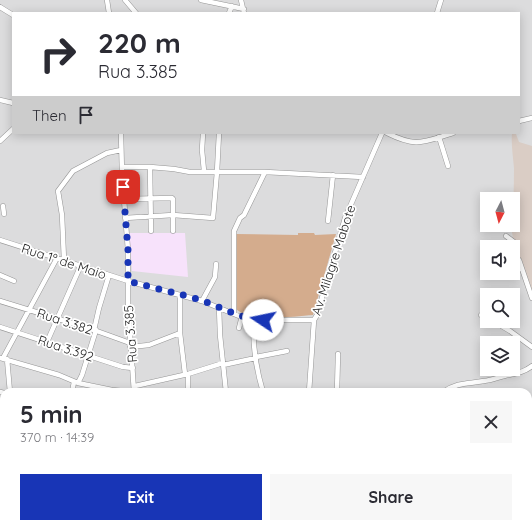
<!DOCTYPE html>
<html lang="en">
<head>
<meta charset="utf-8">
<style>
	body { margin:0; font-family:Quicksand,sans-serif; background:#f7f7f7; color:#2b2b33; height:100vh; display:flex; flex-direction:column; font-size:15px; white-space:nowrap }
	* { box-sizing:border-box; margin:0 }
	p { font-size:13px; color:#7c7c81 }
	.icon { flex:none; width:22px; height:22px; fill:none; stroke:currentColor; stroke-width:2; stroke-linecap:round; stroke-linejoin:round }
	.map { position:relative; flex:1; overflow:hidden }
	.side { position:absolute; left:0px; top:388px; width:532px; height:140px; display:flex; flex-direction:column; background:#fff; border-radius:12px 12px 0 0; box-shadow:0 2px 10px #0003 }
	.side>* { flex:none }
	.banner { position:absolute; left:12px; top:12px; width:508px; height:122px; border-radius:0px; box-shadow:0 2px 10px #0003; background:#fff; color:#2b2b33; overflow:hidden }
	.needle { width:26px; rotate:186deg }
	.tools { position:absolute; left:480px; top:192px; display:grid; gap:8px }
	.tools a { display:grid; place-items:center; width:40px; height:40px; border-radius:0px; background:#fff; box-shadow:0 2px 10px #0003; font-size:20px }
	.pin { position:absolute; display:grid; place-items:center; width:34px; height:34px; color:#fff; margin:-17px; border-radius:8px; box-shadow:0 2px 6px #0006 }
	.me { position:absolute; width:44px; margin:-22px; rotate:281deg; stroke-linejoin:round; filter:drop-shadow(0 0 3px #0008) }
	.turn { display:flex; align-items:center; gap:14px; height:84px; padding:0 20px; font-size:18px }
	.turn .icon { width:52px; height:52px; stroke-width:2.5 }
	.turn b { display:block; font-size:28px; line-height:34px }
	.then { display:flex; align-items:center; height:38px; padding:0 20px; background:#0003; gap:8px; font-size:15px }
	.round { display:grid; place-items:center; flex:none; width:42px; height:42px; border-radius:0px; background:#f7f7f7 }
	.head { display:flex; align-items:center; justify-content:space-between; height:68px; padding:0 20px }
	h1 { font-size:24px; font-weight:800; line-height:30px }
	.button { display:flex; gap:8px; margin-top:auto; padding:8px 20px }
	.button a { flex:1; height:46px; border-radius:0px; background:#1835b6; color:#fff; font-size:16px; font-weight:800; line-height:46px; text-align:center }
	.button a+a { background:#f7f7f7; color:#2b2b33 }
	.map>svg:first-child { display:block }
	.residential { fill:#dcdcdd; fill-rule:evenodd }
	.commercial { fill:#d7daed }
	.industrial { fill:#d9e7e7 }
	.education { fill:#f7e2fb }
	.wetland { fill:#dacdc5 }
	.pitch { fill:#d4ac8d }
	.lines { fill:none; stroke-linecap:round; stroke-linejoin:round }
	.minor-casing { stroke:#969696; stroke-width:5.5 }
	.major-casing { stroke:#4b1288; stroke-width:7 }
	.minor { stroke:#fff; stroke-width:4.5 }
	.major { stroke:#c4a8f1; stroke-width:6 }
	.route { stroke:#1835b6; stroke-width:7; stroke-dasharray:0 12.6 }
	.labels { text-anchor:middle; stroke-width:3.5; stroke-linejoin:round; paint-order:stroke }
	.street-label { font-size:13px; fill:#1f1f1f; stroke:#fff }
</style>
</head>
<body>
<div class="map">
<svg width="532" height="528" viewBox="0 0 532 528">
	<rect width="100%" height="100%" fill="#eae6ee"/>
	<path class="residential" d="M 0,0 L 532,0 L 532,480 L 528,481 L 528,392 L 4,392 L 4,522 L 0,523 ZM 13,13 L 519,13 L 519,133 L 13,133 ZM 487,199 L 513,199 L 513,225 L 487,225 ZM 487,247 L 513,247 L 513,273 L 487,273 ZM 487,295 L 513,295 L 513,321 L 487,321 ZM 487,343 L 513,343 L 513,369 L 487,369 Z"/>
	<path class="commercial" d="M 0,523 L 4,524 L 340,524 L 341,528 L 0,528 Z"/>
	<path class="industrial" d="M 134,524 L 238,524 L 238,525 L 222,528 L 135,528 Z"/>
	<path class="education" d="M 129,233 L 185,233 L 188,277 L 132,271 Z
		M 528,399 L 532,399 L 532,481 L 528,481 Z"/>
	<path class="wetland" d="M 512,133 L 516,134 L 519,142 L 532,146 L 532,300 L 513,239 L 511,225 L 513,225 C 513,206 514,188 514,168 C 513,156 511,145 512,133 Z"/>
	<path class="pitch" d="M 298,233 L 314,233 L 315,235 L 336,234 L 313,315 C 293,316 250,324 235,308 L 235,234 L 298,235 Z"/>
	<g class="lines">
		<g class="minor-casing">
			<path id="minor" d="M 107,0 L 109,13
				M 125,0 L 136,13
				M 201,0 L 244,9
				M 241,0 L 244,13
				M 0,7 L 13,15
				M 229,13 L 232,6
				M 437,13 L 441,0
				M 0,100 L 13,103
				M 519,121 L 532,118
				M 121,133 L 122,174 L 128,250 L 128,304 L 134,392
				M 203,133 L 202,150 L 204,171
				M 387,133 C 417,148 423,142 453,133
				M 439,137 L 448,166
				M 0,141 L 13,129
				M 122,167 L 150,167 L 174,169 L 190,172 L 265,172 L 363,177
				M 150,167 L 151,231
				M 125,199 L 172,198 L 173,199 L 173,231
				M 3,206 L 4,214
				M 125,218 L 173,215 L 213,218 L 217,172 L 219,133
				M 328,221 L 333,175
				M 506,236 L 514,242 L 517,258 L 519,260 L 532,298
				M 0,240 L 128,281 L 202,301 L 239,316 L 254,320 L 314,320
				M 64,260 L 62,215 L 58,191 L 73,171 L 107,153 L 121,150
				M 513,268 L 522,269
				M 0,275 L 14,281
				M 180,295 L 180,333 L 185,374
				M 0,301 L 94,330 L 130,343
				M 202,301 L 215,277 L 216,264
				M 219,307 L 220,335 L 226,392
				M 234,313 L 234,231 L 240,218 L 244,215 L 265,172
				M 481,315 L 487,318
				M 254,320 C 252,344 256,368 263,392
				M 493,321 L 510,331 L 532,347
				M 0,327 L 123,367 L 133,368
				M 239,328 L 242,316
				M 94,330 L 99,308 L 109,275
				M 47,342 L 81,265
				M 130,347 L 149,345 L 180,333
				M 256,357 L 287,351
				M 0,358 L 59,375 L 78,383 L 112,390 L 134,392
				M 3,358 L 57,258
				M 7,359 L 10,392
				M 223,365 L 256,358
				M 188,374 L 188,392
				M 78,383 L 82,375 L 96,330
				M 135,386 L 188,374 L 223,363
				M 0,392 L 4,393
				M 72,392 L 74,382
				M 309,392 L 314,320 L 317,315 L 345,218 L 382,133
				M 337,392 L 338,354
				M 443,392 C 458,382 467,384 484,381 C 493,380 501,376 509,375 C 518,373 524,372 532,366
				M 0,417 L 4,416
				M 0,523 L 4,522
				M 108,524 L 108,528
				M 340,524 L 341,528"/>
		</g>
		<g class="major-casing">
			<path id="major" d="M 528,489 L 532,488
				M 528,497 L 532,496
				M 308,528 L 330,524
				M 349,528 L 372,524"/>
		</g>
		<use href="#minor" class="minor"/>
		<use href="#major" class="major"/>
	</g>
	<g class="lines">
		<path class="route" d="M 123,187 L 128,250 L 128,281 C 153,288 179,293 203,301 C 223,308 242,319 263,320"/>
	</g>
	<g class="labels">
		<g class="street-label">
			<text transform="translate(333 260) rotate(-72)" y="5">Av. Milagre Mabote</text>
			<text transform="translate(64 261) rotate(18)" y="5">Rua 1º de Maio</text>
			<text transform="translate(65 321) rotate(18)" y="5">Rua 3.382</text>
			<text transform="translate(130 334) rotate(-94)" y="5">Rua 3.385</text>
			<text transform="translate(66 348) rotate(18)" y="5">Rua 3.392</text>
		</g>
	</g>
</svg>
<div class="tools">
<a><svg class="needle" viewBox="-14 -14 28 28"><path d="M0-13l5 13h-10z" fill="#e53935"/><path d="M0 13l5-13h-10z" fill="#7c7c81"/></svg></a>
<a><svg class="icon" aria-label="sound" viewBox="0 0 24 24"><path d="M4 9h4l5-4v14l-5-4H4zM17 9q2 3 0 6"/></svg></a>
<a><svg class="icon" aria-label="search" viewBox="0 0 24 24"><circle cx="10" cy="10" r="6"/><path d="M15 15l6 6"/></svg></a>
<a><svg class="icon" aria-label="layers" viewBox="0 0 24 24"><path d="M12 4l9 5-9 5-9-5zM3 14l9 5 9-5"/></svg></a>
</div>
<div class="pin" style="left:123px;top:187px;background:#d93025"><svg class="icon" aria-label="arrive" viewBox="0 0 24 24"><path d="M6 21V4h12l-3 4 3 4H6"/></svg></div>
<svg class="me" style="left:263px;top:320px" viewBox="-20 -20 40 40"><circle r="19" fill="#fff"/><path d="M0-13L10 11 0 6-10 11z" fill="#1835b6"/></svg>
<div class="banner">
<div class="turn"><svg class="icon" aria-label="right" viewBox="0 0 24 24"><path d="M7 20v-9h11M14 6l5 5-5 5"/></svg><div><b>220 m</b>Rua 3.385</div></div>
<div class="then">Then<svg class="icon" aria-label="arrive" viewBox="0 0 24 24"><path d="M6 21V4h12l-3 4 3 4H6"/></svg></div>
</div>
<section class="side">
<div class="head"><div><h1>5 min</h1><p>370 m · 14:39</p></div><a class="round"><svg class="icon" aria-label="close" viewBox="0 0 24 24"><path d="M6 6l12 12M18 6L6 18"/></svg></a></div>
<div class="button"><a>Exit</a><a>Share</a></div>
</section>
</div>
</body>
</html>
